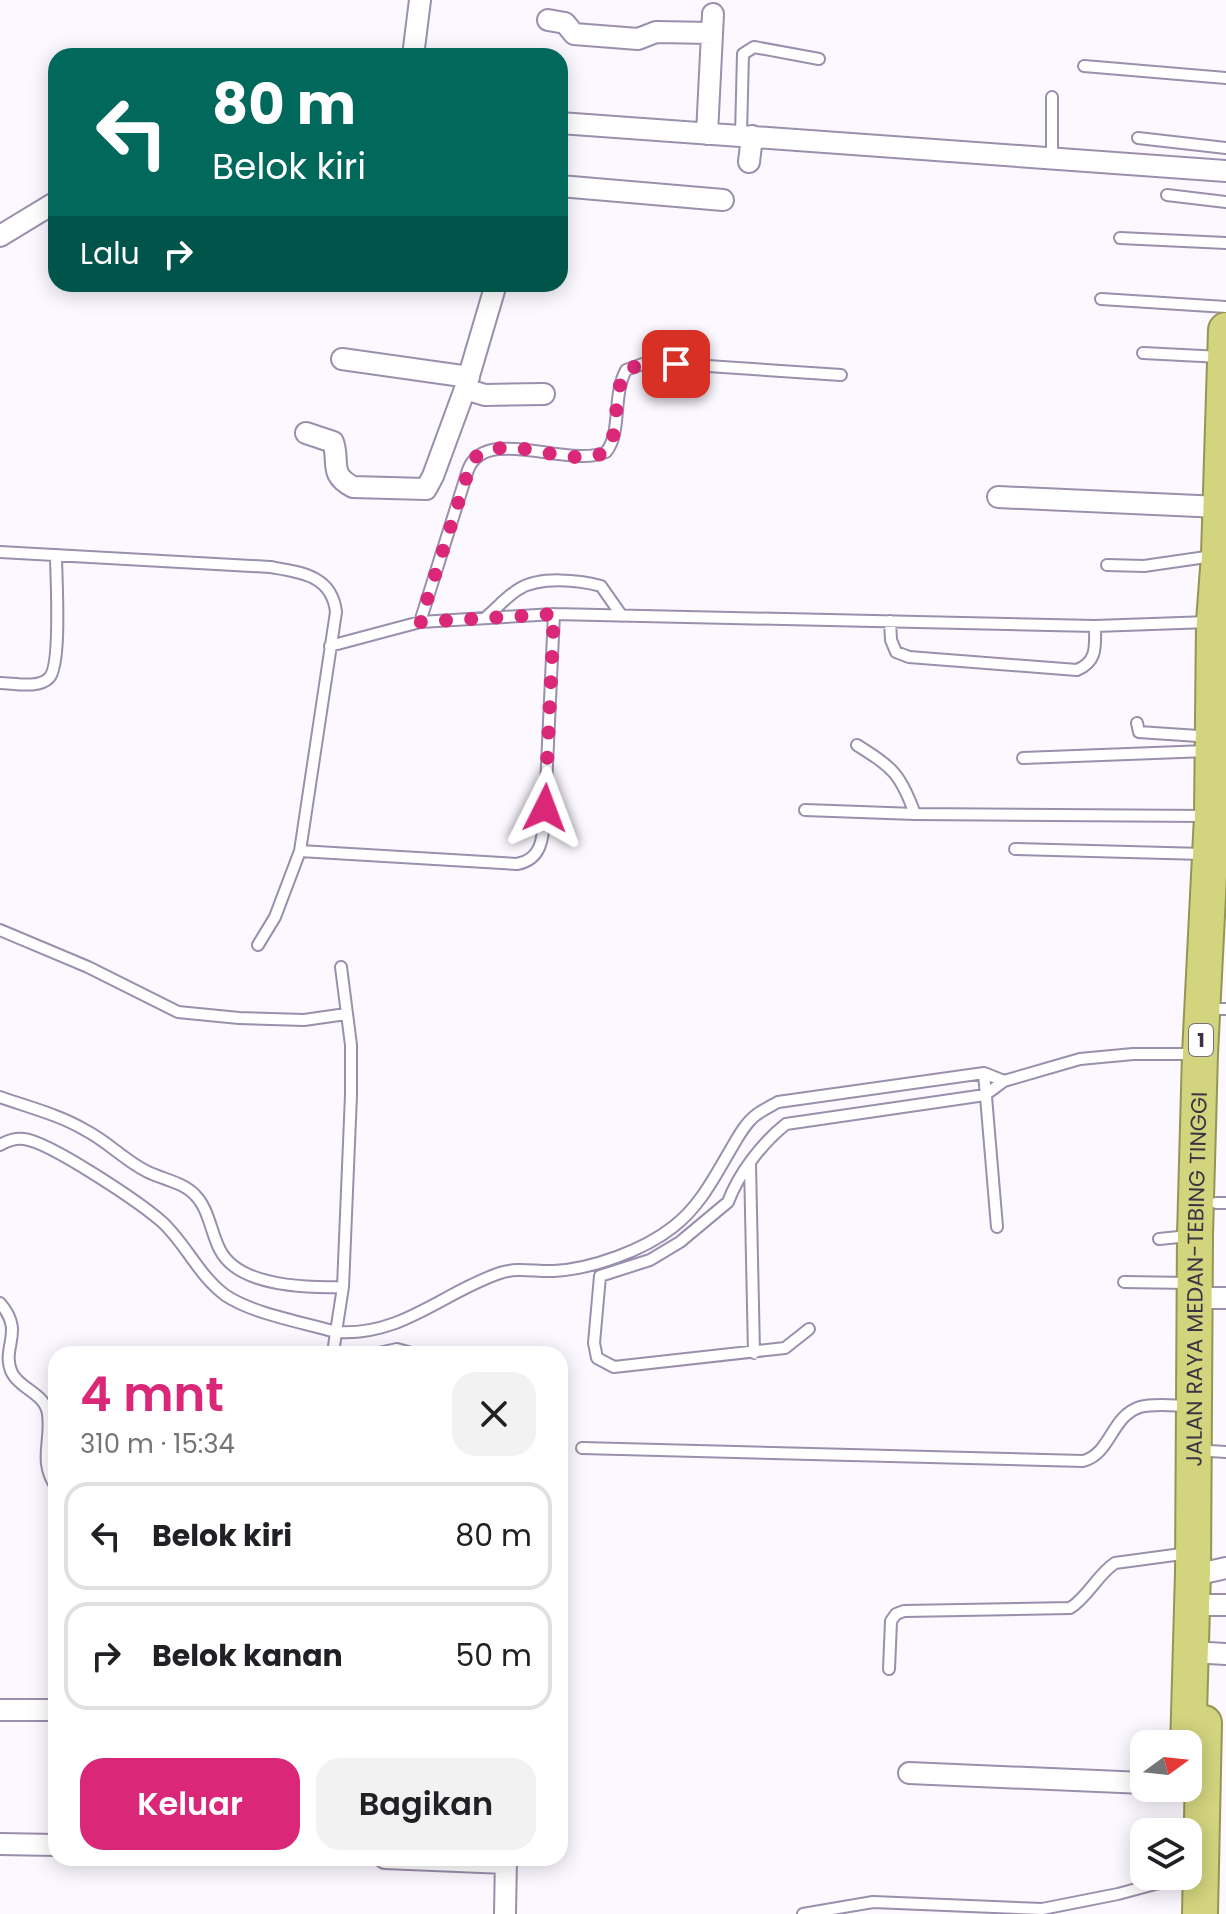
<!DOCTYPE html>
<html lang="id">
<head>
<meta charset="utf-8">
<style>
	body { margin:0; font-family:Poppins,sans-serif; background:#f2f2f2; color:#202124; height:100vh; display:flex; flex-direction:column; font-size:30px; white-space:nowrap }
	* { box-sizing:border-box; margin:0 }
	p { font-size:26px; color:#757577 }
	.icon { flex:none; width:44px; height:44px; fill:none; stroke:currentColor; stroke-width:2; stroke-linecap:round; stroke-linejoin:round }
	.map { position:relative; flex:1; overflow:hidden }
	.drawer { position:absolute; left:48px; top:1346px; width:520px; height:520px; display:flex; flex-direction:column; background:#fff; border-radius:24px; box-shadow:0 4px 20px #0003 }
	.drawer>* { flex:none }
	.banner { position:absolute; left:48px; top:48px; width:520px; height:244px; border-radius:24px; box-shadow:0 4px 20px #0003; background:#00695c; color:#fff; overflow:hidden }
	.needle { width:52px; rotate:75deg }
	.fabs { position:absolute; left:1130px; top:1730px; display:grid; gap:16px }
	.fabs a { display:grid; place-items:center; width:72px; height:72px; border-radius:16px; background:#fff; box-shadow:0 4px 20px #0003; font-size:40px }
	.pin { position:absolute; display:grid; place-items:center; width:68px; height:68px; color:#fff; margin:-34px; border-radius:16px; box-shadow:0 4px 12px #0006 }
	.me { position:absolute; width:88px; margin:-44px; rotate:3deg; stroke-linejoin:round; filter:drop-shadow(0 0 6px #0008) }
	.turn { display:flex; align-items:center; gap:28px; height:168px; padding:0 32px; font-size:36px }
	.turn .icon { width:104px; height:104px; stroke-width:2.5 }
	.turn b { display:block; font-size:56px; line-height:68px }
	.then { display:flex; align-items:center; height:76px; padding:0 32px; background:#0003; gap:16px; font-size:30px }
	.round { display:grid; place-items:center; flex:none; width:84px; height:84px; border-radius:24px; background:#f2f2f2 }
	.head { display:flex; align-items:center; justify-content:space-between; height:136px; padding:0 32px }
	h1 { font-size:48px; font-weight:600; line-height:60px; color:#db2777 }
	.primary-button { display:flex; gap:16px; margin-top:auto; padding:16px 32px }
	.primary-button a { flex:1; height:92px; border-radius:24px; background:#db2777; color:#fff; font-size:32px; font-weight:600; line-height:92px; text-align:center }
	.primary-button a+a { background:#f2f2f2; color:#202124 }
	ul { padding:0; list-style:none }
	li { display:flex; align-items:center; gap:24px; height:108px; margin:0 16px 12px; padding:0 16px; border:4px solid #e0e0e0; border-radius:24px }
	li div { flex:1 }
	li b { display:block; font-size:30px }
	li em { font-style:normal }
	.map>svg:first-child { display:block }
	.lines { fill:none; stroke-linecap:round; stroke-linejoin:round }
	.service-casing { stroke:#9a8fac; stroke-width:14 }
	.minor-casing { stroke:#9a8fac; stroke-width:24 }
	.trunk-casing { stroke:#959554; stroke-width:38 }
	.service { stroke:#fff; stroke-width:10 }
	.minor { stroke:#fff; stroke-width:20 }
	.trunk { stroke:#d2d47e; stroke-width:34 }
	.route { stroke:#db2777; stroke-width:14; stroke-dasharray:0 25.2 }
	.labels { text-anchor:middle; stroke-width:6; stroke-linejoin:round; paint-order:stroke }
	.shield { fill:#fff; stroke:#75727b; stroke-width:2 }
	.shield-label { font-size:20px; font-weight:bold; fill:#3a3542 }
	.street-label { font-size:22px; fill:#3a3542; stroke:#fff }
</style>
</head>
<body>
<div class="map">
<svg width="1226" height="1914" viewBox="0 0 1226 1914">
	<rect width="100%" height="100%" fill="#fbf8ff"/>
	<g class="lines">
		<g class="service-casing">
			<path id="service" d="M 1084,66 L 1226,78
				M 741,135 L 743,54 L 754,47 L 819,59
				M 1138,138 L 1226,148
				M 1052,158 L 1052,97
				M 1167,195 L 1226,202
				M 1120,238 L 1226,243
				M 1101,299 L 1226,307
				M 1143,353 L 1221,357
				M 841,375 L 648,362 L 626,370 C 612,396 622,433 606,452 C 569,469 485,424 468,470 L 420,622 L 554,614 L 1095,626 L 1209,622
				M 0,552 L 270,567 C 300,572 332,575 336,612 L 300,851 L 275,917 L 258,945
				M 1107,565 L 1144,566 L 1213,556
				M 485,618 C 496,609 507,596 519,589 C 540,576 579,580 601,586 L 622,616
				M 890,621 L 891,640 L 896,652 L 909,657 L 1077,670 C 1098,661 1095,646 1095,626
				M 330,646 L 420,622
				M 0,683 C 14,683 38,689 49,678 C 62,665 56,577 56,555
				M 1137,723 L 1139,732 L 1198,736 L 1203,742
				M 857,745 C 893,768 900,773 915,814
				M 1023,758 L 1207,751
				M 805,810 L 915,814 L 1207,816
				M 1015,849 L 1204,854
				M 300,851 L 517,864 C 545,859 543,832 545,808 L 554,614
				M 0,930 L 88,967 L 178,1012 L 239,1018 L 304,1020 L 346,1014
				M 341,967 L 351,1045 L 351,1095 L 343,1287 L 336,1332 C 401,1337 443,1292 500,1273 C 518,1267 536,1272 554,1271 C 592,1269 644,1250 673,1227 C 698,1208 713,1180 728,1154 C 736,1141 744,1124 756,1115 C 763,1110 771,1106 778,1102 L 984,1073 L 1004,1081
				M 1220,1009 L 1226,1009
				M 984,1073 L 997,1227
				M 0,1097 C 28,1107 60,1115 85,1130 C 107,1141 124,1160 146,1171 C 161,1179 183,1182 195,1195 C 209,1209 211,1233 220,1250 C 239,1287 308,1288 343,1287
				M 0,1145 C 7,1141 15,1138 24,1139 C 50,1142 139,1202 161,1221 C 185,1242 198,1275 225,1295 C 253,1314 302,1322 336,1332 L 333,1354
				M 750,1164 L 754,1353
				M 1216,1203 L 1226,1203
				M 1159,1239 L 1189,1236
				M 1124,1282 L 1189,1283
				M 0,1303 C 26,1333 0,1347 12,1373 C 21,1390 45,1393 48,1414 C 52,1442 38,1460 56,1487
				M 809,1329 L 785,1348 L 614,1367 L 597,1358 L 594,1343 L 600,1276 L 650,1260 L 680,1242 L 728,1202 C 739,1173 762,1143 786,1124 L 985,1095 L 1004,1081 L 1080,1059 L 1133,1054 L 1196,1054
				M 374,1354 L 397,1349 L 415,1354
				M 582,1448 L 1083,1461 C 1111,1454 1111,1416 1140,1407 C 1155,1403 1175,1406 1191,1406
				M 1210,1451 L 1226,1452
				M 889,1669 L 891,1621 L 896,1614 L 904,1611 L 1070,1608 C 1088,1597 1097,1575 1115,1563 L 1189,1553
				M 803,1914 L 873,1902 L 1042,1909 L 1118,1894 L 1185,1876"/>
		</g>
		<g class="minor-casing">
			<path id="minor" d="M 548,20 L 565,23 L 574,34 L 638,39 L 656,32 L 711,33
				M 413,56 L 420,0
				M 560,123 L 1226,171
				M 707,134 L 713,14
				M 749,162 L 752,136
				M 560,186 L 723,200
				M 0,236 L 56,202
				M 342,359 L 469,377
				M 465,389 L 485,395 L 544,394
				M 306,433 L 333,442 C 340,462 328,474 353,487 L 426,489 L 433,476 L 465,389 L 496,284
				M 998,497 L 1220,507
				M 1211,1298 L 1226,1298
				M 1208,1572 L 1226,1568
				M 1207,1605 L 1226,1605
				M 1191,1652 L 1226,1654
				M 0,1710 L 56,1710
				M 909,1773 L 1144,1783
				M 0,1844 L 56,1845
				M 385,1858 L 506,1863
				M 505,1914 L 506,1858"/>
		</g>
		<g class="trunk-casing">
			<g id="trunk">
				<path id="s1" d="M 1188,1749 L 1193,1572 L 1195,1235 L 1200,1054 L 1212,816 L 1214,622 L 1219,555 L 1226,330"/>
				<path d="M 1200,1914 L 1204,1723"/>
			</g>
		</g>
		<use href="#service" class="service"/>
		<use href="#minor" class="minor"/>
		<use href="#trunk" class="trunk"/>
	</g>
	<g class="lines">
		<path class="route" d="M 545,808 L 554,614 L 420,622 L 472,460 C 508,428 565,471 606,452 C 621,433 611,397 626,370 L 648,362 L 676,364"/>
	</g>
	<g class="labels">
		<rect class="shield" x="1189" y="1024" width="24" height="32" rx="6"/>
		<g class="shield-label">
			<text x="1201" y="1047">1</text>
		</g>
		<g class="street-label">
			<text dy="8" stroke="none"><textPath href="#s1" startOffset="470">JALAN RAYA MEDAN-TEBING TINGGI</textPath></text>
		</g>
	</g>
</svg>
<div class="fabs">
<a><svg class="needle" viewBox="-14 -14 28 28"><path d="M0-13l5 13h-10z" fill="#e53935"/><path d="M0 13l5-13h-10z" fill="#757577"/></svg></a>
<a><svg class="icon" aria-label="layers" viewBox="0 0 24 24"><path d="M12 4l9 5-9 5-9-5zM3 14l9 5 9-5"/></svg></a>
</div>
<div class="pin" style="left:676px;top:364px;background:#d93025"><svg class="icon" aria-label="arrive" viewBox="0 0 24 24"><path d="M6 21V4h12l-3 4 3 4H6"/></svg></div>
<svg class="me" style="left:545px;top:808px" viewBox="-20 -20 40 40"><path d="M0-17L14 15 0 8-14 15z" fill="#db2777" stroke="#fff" stroke-width="4"/></svg>
<div class="banner">
<div class="turn"><svg class="icon" aria-label="left" viewBox="0 0 24 24"><path d="M17 20v-9H6M10 6l-5 5 5 5"/></svg><div><b>80 m</b>Belok kiri</div></div>
<div class="then">Lalu<svg class="icon" aria-label="right" viewBox="0 0 24 24"><path d="M7 20v-9h11M14 6l5 5-5 5"/></svg></div>
</div>
<section class="drawer">
<div class="head"><div><h1>4 mnt</h1><p>310 m · 15:34</p></div><a class="round"><svg class="icon" aria-label="close" viewBox="0 0 24 24"><path d="M6 6l12 12M18 6L6 18"/></svg></a></div>
<ul>
<li><svg class="icon" aria-label="left" viewBox="0 0 24 24"><path d="M17 20v-9H6M10 6l-5 5 5 5"/></svg><div><b>Belok kiri</b></div><em>80 m</em></li>
<li><svg class="icon" aria-label="right" viewBox="0 0 24 24"><path d="M7 20v-9h11M14 6l5 5-5 5"/></svg><div><b>Belok kanan</b></div><em>50 m</em></li>
</ul>
<div class="primary-button"><a>Keluar</a><a>Bagikan</a></div>
</section>
</div>
</body>
</html>
